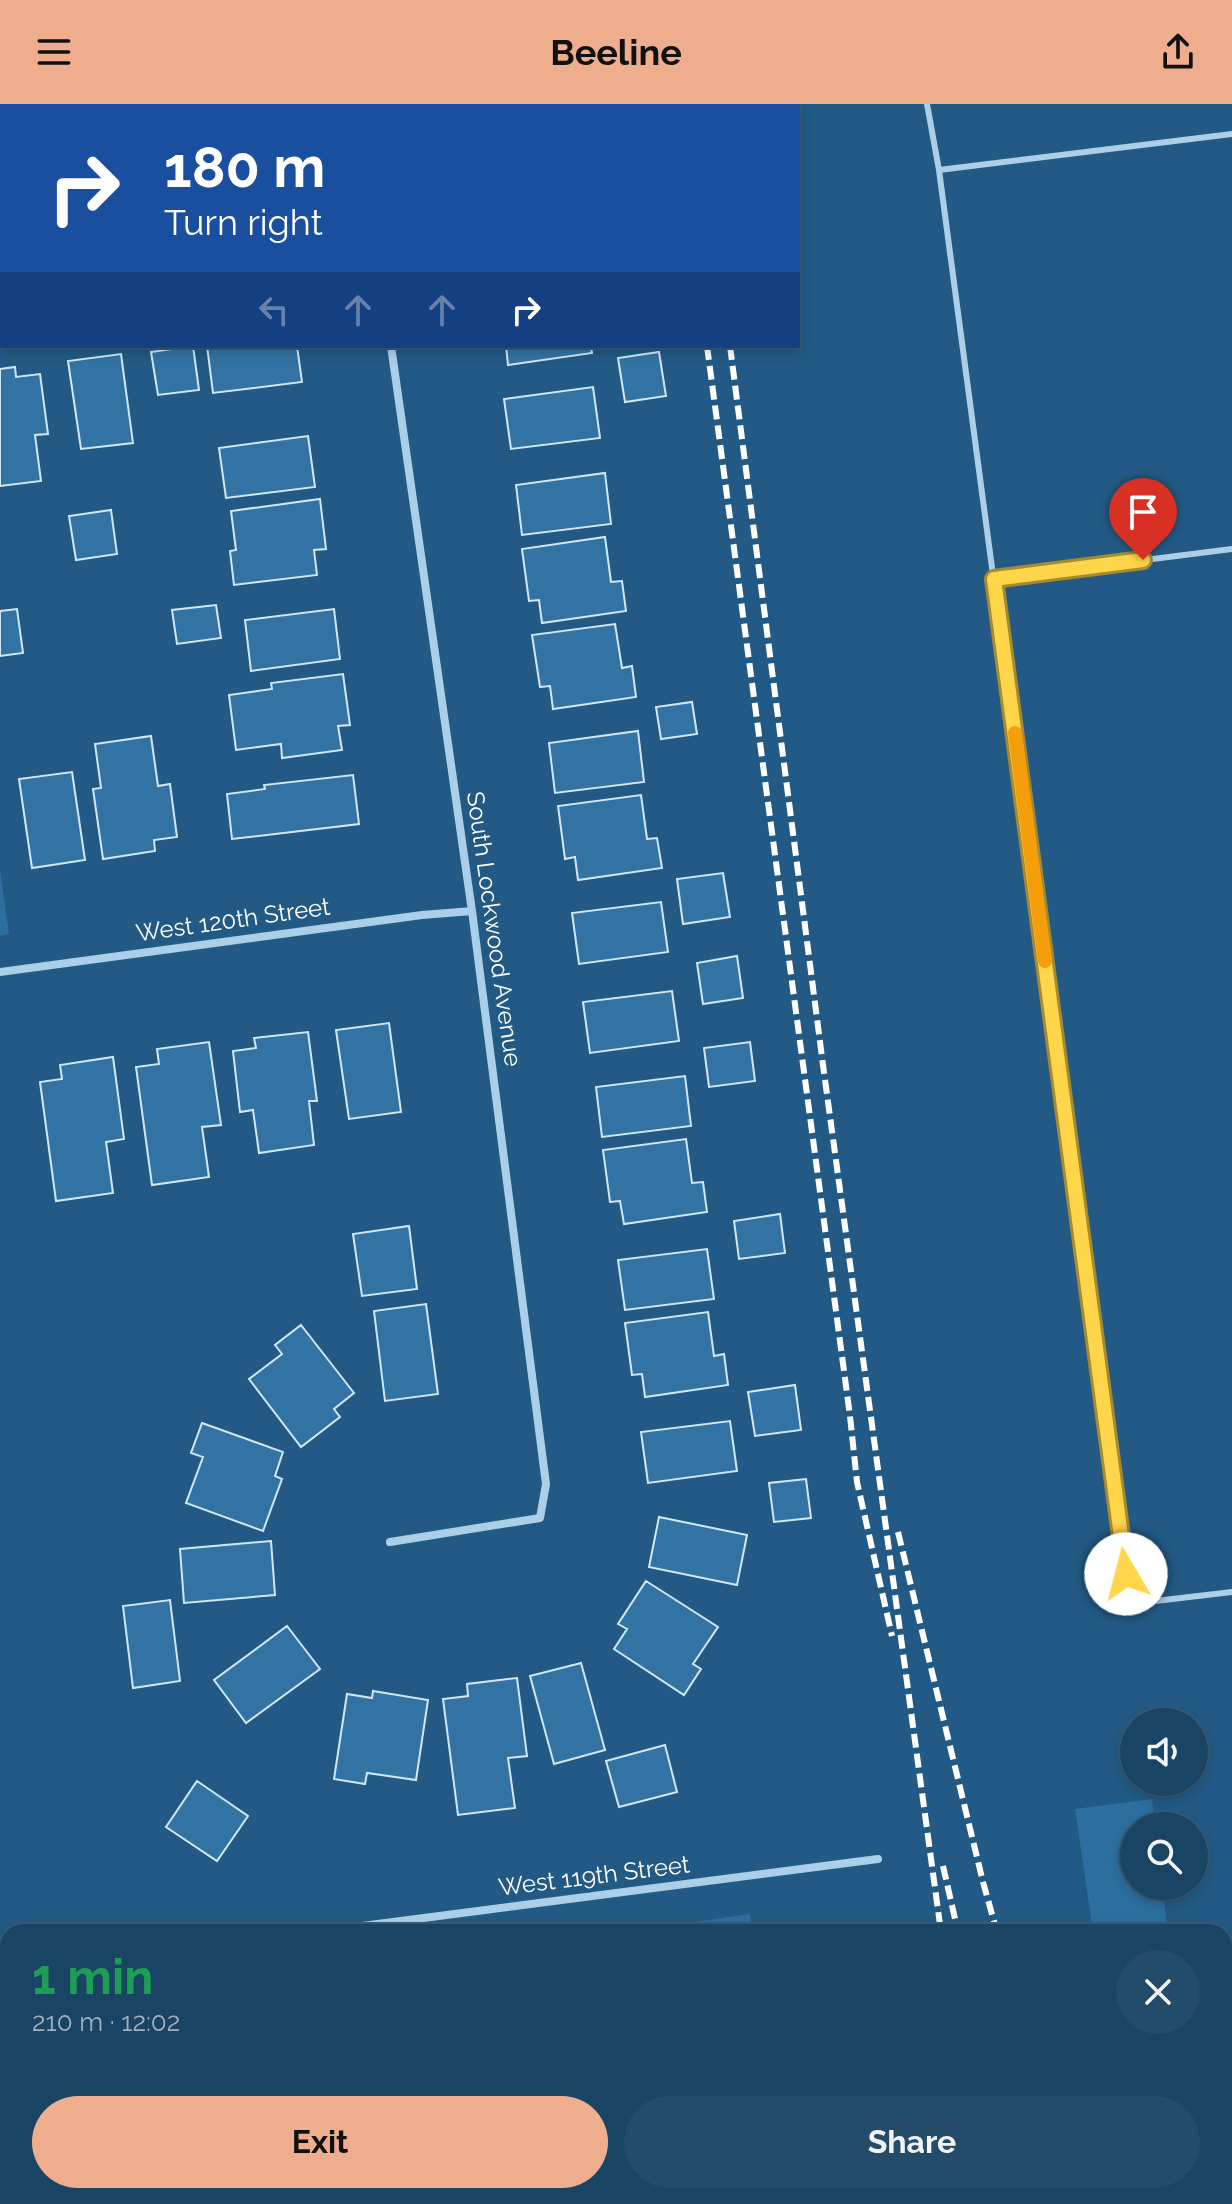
<!DOCTYPE html>
<html lang="en">
<head>
<meta charset="utf-8">
<style>
	body { margin:0; font-family:Raleway,sans-serif; background:#234b6a; color:#f1f3f6; height:100vh; display:flex; flex-direction:column; font-size:30px; white-space:nowrap }
	* { box-sizing:border-box; margin:0 }
	p { font-size:26px; color:#9fb0bf }
	.icon { flex:none; width:44px; height:44px; fill:none; stroke:currentColor; stroke-width:2; stroke-linecap:round; stroke-linejoin:round }
	.map { position:relative; flex:1; overflow:hidden }
	.panel { position:absolute; left:0px; top:1820px; width:1232px; height:280px; display:flex; flex-direction:column; background:#1a4464; border-radius:24px 24px 0 0; box-shadow:0 4px 12px #0003,0 0 0 2px #385c78 }
	.panel>* { flex:none }
	.banner { position:absolute; left:0px; top:0px; width:800px; height:244px; box-shadow:0 4px 12px #0003,0 0 0 2px #385c78; background:#1a4fa0; color:#fff; overflow:hidden }
	.buttons { position:absolute; left:1120px; top:1604px; display:grid; gap:16px }
	.buttons a { display:grid; place-items:center; width:88px; height:88px; border-radius:50%; background:#1a4464; box-shadow:0 4px 12px #0003,0 0 0 2px #385c78; font-size:40px }
	.pin { position:absolute; display:grid; place-items:center; width:68px; height:68px; color:#fff; margin:-82px -34px; border-radius:50% 50% 50% 0; rotate:-45deg; box-shadow:0 0 8px #0007 }
	.pin .icon { rotate:45deg }
	.me { position:absolute; width:88px; margin:-44px; rotate:352deg; stroke-linejoin:round; filter:drop-shadow(0 0 6px #0008) }
	.turn { display:flex; align-items:center; gap:28px; height:168px; padding:0 32px; font-size:36px }
	.turn .icon { width:104px; height:104px; stroke-width:2.5 }
	.turn b { display:block; font-size:56px; line-height:68px }
	.lanes { display:flex; align-items:center; height:76px; padding:0 32px; background:#0003; justify-content:center; gap:40px; direction:ltr }
	.lanes .off { opacity:.35 }
	.round { display:grid; place-items:center; flex:none; width:84px; height:84px; border-radius:42px; background:#234b6a }
	.headline { display:flex; align-items:center; justify-content:space-between; height:136px; padding:0 32px }
	h1 { font-size:48px; font-weight:700; line-height:60px; color:#1e9e55 }
	.button { display:flex; gap:16px; margin-top:auto; padding:16px 32px }
	.button a { flex:1; height:92px; border-radius:48px; background:#eead8d; color:#111; font-size:32px; font-weight:700; line-height:92px; text-align:center }
	.button a+a { background:#234b6a; color:#f1f3f6 }
	header { display:flex; justify-content:space-between; align-items:center; height:104px; padding:0 32px; background:#eead8d; color:#111; font-size:36px; font-weight:700 }
	.map>svg:first-child { display:block }
	.green { fill:#2c6e9d }
	.building { fill:#3273a3; stroke:#d0e7f7; stroke-width:2 }
	.lines { fill:none; stroke-linecap:round; stroke-linejoin:round }
	.lane { stroke:#accfe9; stroke-width:6 }
	.street { stroke:#accfe9; stroke-width:8 }
	.rail { stroke:#fff; stroke-width:6; stroke-dasharray:14 6; stroke-linecap:butt }
	.route-casing { stroke:#a68a30; stroke-width:20 }
	.route { stroke:#ffd54a; stroke-width:14 }
	.slow { stroke:#f59e0b; stroke-width:14 }
	.labels { text-anchor:middle; stroke-width:8; stroke-linejoin:round; paint-order:stroke }
	.street-label { font-size:24px; fill:#fff; stroke:#225a85 }
</style>
</head>
<body>
<header><svg class="icon" aria-label="menu" viewBox="0 0 24 24"><path d="M4 6h16M4 12h16M4 18h16"/></svg>Beeline<svg class="icon" aria-label="share" viewBox="0 0 24 24"><path d="M12 15V3M7 8l5-5 5 5M5 13v7h14v-7"/></svg></header>
<div class="map">
<svg width="1232" height="2100" viewBox="0 0 1232 2100">
	<rect width="100%" height="100%" fill="#225a85"/>
	<path class="green" d="M 0,765 L 9,830 L 0,832 Z
		M 1152,1695 L 1155,1722 L 1134,1722 L 1134,1782 L 1162,1782 L 1168,1828 L 1093,1828 L 1075,1705 Z
		M 750,1810 L 752,1828 L 625,1828 L 749,1810 Z
		M 8,1916 L 8,2092 L 789,2092 L 790,2100 L 0,2100 L 0,1917 Z
		M 1130,2092 L 1217,2092 L 1224,2100 L 1131,2100 Z"/>
	<path class="building" d="M 0,0 L 3,0 L 4,2 L 2,2 L 2,58 L 0,58 Z
		M 14,0 L 93,0 L 93,2 L 15,2 Z
		M 136,0 L 266,0 L 266,2 L 136,2 Z
		M 193,242 L 199,286 L 158,291 L 151,248 Z
		M 207,242 L 297,242 L 302,278 L 213,289 Z
		M 506,242 L 591,242 L 592,249 L 508,261 Z
		M 659,248 L 666,292 L 625,298 L 618,254 Z
		M 121,250 L 133,339 L 81,345 L 68,257 Z
		M 15,263 L 16,273 L 40,270 L 48,330 L 35,331 L 41,377 L 0,382 L 0,265 Z
		M 593,283 L 600,334 L 511,345 L 504,295 Z
		M 308,332 L 315,383 L 226,394 L 219,344 Z
		M 605,369 L 611,420 L 522,431 L 516,381 Z
		M 320,395 L 326,445 L 314,446 L 317,471 L 234,481 L 230,447 L 236,446 L 231,407 Z
		M 111,406 L 117,450 L 76,456 L 69,412 Z
		M 605,433 L 611,478 L 622,477 L 626,507 L 542,519 L 539,496 L 529,497 L 522,445 Z
		M 216,501 L 221,534 L 177,540 L 172,506 Z
		M 17,505 L 23,549 L 0,552 L 0,507 Z
		M 334,505 L 340,555 L 251,567 L 245,516 Z
		M 615,520 L 622,564 L 632,562 L 636,593 L 553,605 L 550,582 L 540,583 L 532,531 Z
		M 343,570 L 350,621 L 338,622 L 342,646 L 282,654 L 281,640 L 236,646 L 229,591 L 272,585 L 271,579 Z
		M 692,598 L 697,630 L 661,635 L 656,603 Z
		M 638,627 L 644,678 L 555,689 L 549,639 Z
		M 151,632 L 158,682 L 170,680 L 177,733 L 154,736 L 155,747 L 103,755 L 93,685 L 101,684 L 95,640 Z
		M 72,668 L 85,756 L 32,764 L 19,675 Z
		M 353,671 L 359,720 L 232,735 L 227,690 L 265,685 L 264,681 Z
		M 641,691 L 647,735 L 657,734 L 662,764 L 578,776 L 575,753 L 565,755 L 558,702 Z
		M 723,769 L 730,813 L 683,820 L 677,775 Z
		M 661,798 L 668,848 L 579,860 L 572,809 Z
		M 737,852 L 743,894 L 703,900 L 697,859 Z
		M 672,887 L 679,937 L 590,949 L 583,898 Z
		M 389,919 L 401,1008 L 349,1015 L 336,926 Z
		M 308,928 L 317,997 L 309,997 L 314,1041 L 259,1049 L 253,1006 L 240,1008 L 233,947 L 256,944 L 254,934 Z
		M 209,938 L 221,1021 L 202,1023 L 209,1073 L 152,1081 L 136,963 L 159,960 L 157,945 Z
		M 750,938 L 755,977 L 709,983 L 704,944 Z
		M 113,953 L 124,1035 L 106,1038 L 113,1089 L 56,1097 L 40,978 L 62,975 L 60,961 Z
		M 685,972 L 691,1022 L 602,1033 L 596,983 Z
		M 686,1035 L 692,1079 L 703,1078 L 707,1108 L 624,1120 L 620,1097 L 610,1098 L 603,1046 Z
		M 780,1110 L 785,1149 L 739,1155 L 734,1117 Z
		M 409,1122 L 417,1185 L 362,1192 L 353,1130 Z
		M 707,1145 L 714,1195 L 625,1206 L 618,1156 Z
		M 426,1200 L 438,1290 L 385,1297 L 374,1207 Z
		M 708,1208 L 714,1252 L 724,1250 L 728,1281 L 645,1293 L 642,1270 L 632,1271 L 625,1219 Z
		M 301,1221 L 354,1289 L 334,1305 L 340,1313 L 301,1343 L 249,1275 L 282,1250 L 275,1241 Z
		M 795,1281 L 801,1326 L 755,1332 L 748,1288 Z
		M 730,1317 L 737,1367 L 648,1379 L 641,1328 Z
		M 202,1319 L 283,1348 L 275,1372 L 282,1375 L 263,1427 L 186,1399 L 203,1353 L 191,1349 Z
		M 806,1375 L 811,1414 L 774,1418 L 769,1379 Z
		M 659,1413 L 747,1431 L 737,1481 L 649,1463 Z
		M 271,1437 L 275,1491 L 184,1499 L 180,1445 Z
		M 646,1477 L 718,1523 L 693,1560 L 701,1565 L 684,1591 L 614,1545 L 627,1525 L 618,1520 Z
		M 170,1496 L 180,1577 L 133,1584 L 123,1502 Z
		M 287,1522 L 320,1565 L 246,1619 L 214,1576 Z
		M 581,1559 L 605,1646 L 554,1660 L 530,1572 Z
		M 517,1574 L 527,1652 L 508,1654 L 515,1704 L 458,1711 L 443,1595 L 468,1592 L 467,1580 Z
		M 373,1587 L 428,1596 L 416,1676 L 367,1669 L 365,1680 L 334,1675 L 347,1590 L 372,1594 Z
		M 665,1641 L 677,1688 L 619,1703 L 606,1657 Z
		M 197,1677 L 248,1712 L 217,1757 L 166,1723 Z"/>
	<g class="lines">
		<path class="lane" d="M 927,0 L 939,66 L 1130,1500 L 1232,1488
			M 939,66 L 1232,30
			M 994,475 L 1232,445"/>
		<path class="street" d="M 358,0 L 358,2
			M 0,161 L 2,161
			M 0,868 L 422,811 L 472,807
			M 390,1438 L 540,1414 L 546,1380 L 472,807 L 391,242
			M 316,1828 L 878,1755
			M 0,1869 L 8,1868"/>
		<path class="rail" d="M 675,0 L 675,2
			M 698,0 L 699,2
			M 707,242 L 850,1312 L 857,1378 L 892,1532
			M 730,242 L 823,961 L 941,1828
			M 898,1428 L 983,1778 L 997,1828
			M 943,1762 L 958,1828
			M 955,2092 L 956,2100
			M 978,2092 L 979,2100
			M 996,2092 L 997,2100
			M 1028,2092 L 1031,2100
			M 1114,2092 L 1120,2100"/>
	</g>
	<g class="lines">
		<g class="route-casing">
			<path id="route" d="M 1126,1470 L 994,475 L 1143,456"/>
		</g>
		<use href="#route" class="route"/>
		<path class="slow" d="M 1015,629 L 1045,857"/>
	</g>
	<g class="labels">
		<g class="street-label">
			<text transform="translate(233 816) rotate(-8)" y="8">West 120th Street</text>
			<text transform="translate(494 825) rotate(82)" y="8">South Lockwood Avenue</text>
			<text transform="translate(594 1772) rotate(-7)" y="8">West 119th Street</text>
		</g>
	</g>
</svg>
<div class="buttons">
<a><svg class="icon" aria-label="sound" viewBox="0 0 24 24"><path d="M4 9h4l5-4v14l-5-4H4zM17 9q2 3 0 6"/></svg></a>
<a><svg class="icon" aria-label="search" viewBox="0 0 24 24"><circle cx="10" cy="10" r="6"/><path d="M15 15l6 6"/></svg></a>
</div>
<div class="pin" style="left:1143px;top:456px;background:#d93025"><svg class="icon" aria-label="arrive" viewBox="0 0 24 24"><path d="M6 21V4h12l-3 4 3 4H6"/></svg></div>
<svg class="me" style="left:1126px;top:1470px" viewBox="-20 -20 40 40"><circle r="19" fill="#fff"/><path d="M0-13L10 11 0 6-10 11z" fill="#ffd54a"/></svg>
<div class="banner">
<div class="turn"><svg class="icon" aria-label="right" viewBox="0 0 24 24"><path d="M7 20v-9h11M14 6l5 5-5 5"/></svg><div><b>180 m</b>Turn right</div></div>
<div class="lanes"><svg class="icon off" aria-label="left" viewBox="0 0 24 24"><path d="M17 20v-9H6M10 6l-5 5 5 5"/></svg><svg class="icon off" aria-label="ahead" viewBox="0 0 24 24"><path d="M12 20V5M6 11l6-6 6 6"/></svg><svg class="icon off" aria-label="ahead" viewBox="0 0 24 24"><path d="M12 20V5M6 11l6-6 6 6"/></svg><svg class="icon" aria-label="right" viewBox="0 0 24 24"><path d="M7 20v-9h11M14 6l5 5-5 5"/></svg></div>
</div>
<section class="panel">
<div class="headline"><div><h1>1 min</h1><p>210 m · 12:02</p></div><a class="round"><svg class="icon" aria-label="close" viewBox="0 0 24 24"><path d="M6 6l12 12M18 6L6 18"/></svg></a></div>
<div class="button"><a>Exit</a><a>Share</a></div>
</section>
</div>
</body>
</html>
